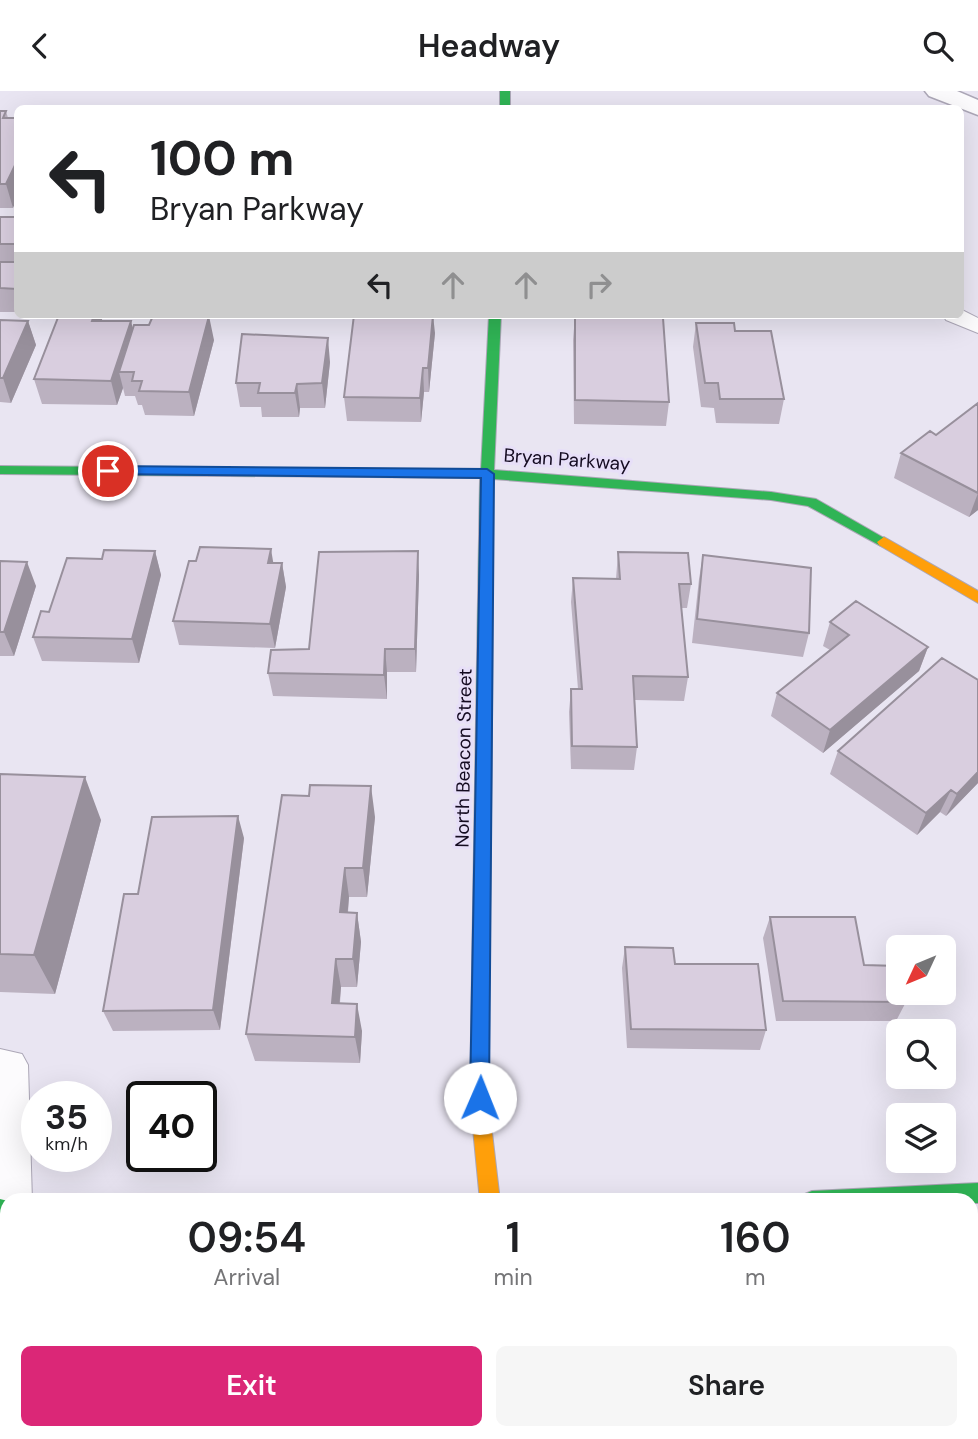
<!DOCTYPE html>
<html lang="en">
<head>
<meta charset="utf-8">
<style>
	body { margin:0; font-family:"DM Sans",sans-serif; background:#f6f6f6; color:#202124; height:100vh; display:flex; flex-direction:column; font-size:26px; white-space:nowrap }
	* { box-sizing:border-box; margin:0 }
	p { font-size:23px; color:#757577 }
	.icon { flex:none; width:38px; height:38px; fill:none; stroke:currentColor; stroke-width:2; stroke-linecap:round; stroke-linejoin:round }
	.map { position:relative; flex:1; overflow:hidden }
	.drawer { position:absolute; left:0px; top:1102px; width:978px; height:247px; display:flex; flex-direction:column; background:#fff; border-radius:21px 21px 0 0; box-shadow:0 7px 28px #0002 }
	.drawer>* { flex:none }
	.hud { position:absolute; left:14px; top:14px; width:950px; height:214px; border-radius:10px; box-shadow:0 7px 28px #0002; background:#fff; color:#202124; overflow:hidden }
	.needle { width:46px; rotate:226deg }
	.fabs { position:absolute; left:886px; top:844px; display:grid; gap:14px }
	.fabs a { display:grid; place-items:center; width:70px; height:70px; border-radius:10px; background:#fff; box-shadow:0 7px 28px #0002; font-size:35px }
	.speed { position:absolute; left:21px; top:990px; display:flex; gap:14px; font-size:35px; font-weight:700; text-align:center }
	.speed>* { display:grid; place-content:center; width:91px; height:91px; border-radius:50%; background:#fff; box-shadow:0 7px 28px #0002; line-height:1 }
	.speed small { font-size:18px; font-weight:400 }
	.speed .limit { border:4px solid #111; border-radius:10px; background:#fff; color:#111 }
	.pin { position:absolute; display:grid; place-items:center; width:60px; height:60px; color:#fff; margin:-30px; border:4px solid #fff; border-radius:50%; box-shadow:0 2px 7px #0007 }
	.me { position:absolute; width:77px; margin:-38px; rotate:1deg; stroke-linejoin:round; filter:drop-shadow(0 0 5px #0008) }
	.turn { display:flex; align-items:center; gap:24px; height:147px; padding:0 21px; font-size:32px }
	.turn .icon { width:91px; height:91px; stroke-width:2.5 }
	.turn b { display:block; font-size:49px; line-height:60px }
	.lanes { display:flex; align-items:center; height:66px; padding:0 21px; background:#0003; justify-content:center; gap:35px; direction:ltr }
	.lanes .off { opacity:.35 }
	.eta { display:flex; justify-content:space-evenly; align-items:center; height:119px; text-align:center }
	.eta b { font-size:42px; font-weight:600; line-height:49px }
	.action { display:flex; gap:14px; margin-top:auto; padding:14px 21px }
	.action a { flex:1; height:80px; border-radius:10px; background:#db2777; color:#fff; font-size:28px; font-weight:600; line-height:80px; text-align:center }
	.action a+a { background:#f6f6f6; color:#202124 }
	header { display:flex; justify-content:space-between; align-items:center; height:91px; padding:0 21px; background:#fff; font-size:32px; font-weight:600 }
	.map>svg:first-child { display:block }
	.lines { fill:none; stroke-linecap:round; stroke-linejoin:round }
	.lane-casing { stroke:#aca7b7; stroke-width:2 }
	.street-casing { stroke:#aca7b7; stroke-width:3 }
	.fast-casing { stroke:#aca7b7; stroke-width:2 }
	.slow-casing { stroke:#aca7b7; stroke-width:2 }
	.lane { fill:#fcfbfd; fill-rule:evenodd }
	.street { fill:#fcfbfd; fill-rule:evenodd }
	.fast { fill:#30b455; fill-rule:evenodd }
	.slow { fill:#ff9f0a; fill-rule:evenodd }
	.wall { fill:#bbb1c0 }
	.shaded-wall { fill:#98909c }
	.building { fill:#d9cedf; stroke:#98909c; stroke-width:2 }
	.route { fill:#1a73e8; stroke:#114b97; stroke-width:2 }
	.labels { text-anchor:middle; stroke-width:6; stroke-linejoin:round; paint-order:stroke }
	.street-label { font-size:19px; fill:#140b21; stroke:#e7dff8 }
</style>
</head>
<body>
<header><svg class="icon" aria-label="back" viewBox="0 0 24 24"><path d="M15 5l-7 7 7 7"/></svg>Headway<svg class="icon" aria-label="search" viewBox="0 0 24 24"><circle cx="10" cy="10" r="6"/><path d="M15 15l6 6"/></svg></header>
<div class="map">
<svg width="978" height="1348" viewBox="0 0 978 1348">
	<rect width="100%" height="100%" fill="#e9e5f2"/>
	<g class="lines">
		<g class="lane-casing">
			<path id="lane" d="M 962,219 L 978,227 L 978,242 L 946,229 L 943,224 L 961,224 Z
				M 0,958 L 22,963 L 28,974 L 32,1110 L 7,1110 L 7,1126 L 0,1123 Z
				M 7,1130 L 7,1196 L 0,1199 L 0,1133 Z"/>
		</g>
		<g class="street-casing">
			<path id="street" d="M 925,0 L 957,0 L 978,9 L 978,24 L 929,5 Z
				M 626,1342 L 684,1342 L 686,1348 L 629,1348 Z"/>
		</g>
		<g class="fast-casing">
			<path id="fast" d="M 500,0 L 510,0 L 510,18 L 500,18 Z
				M 489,224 L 501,224 L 494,379 L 771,401 L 816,408 L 891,451 L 884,456 L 879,454 L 808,415 L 771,409 L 493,388 L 492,629 L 484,635 L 476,629 L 480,387 L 0,383 L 0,375 L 481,379 Z
				M 978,1092 L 978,1112 L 971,1112 L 971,1110 L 802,1110 L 805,1103 L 812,1100 Z
				M 0,1108 L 8,1110 L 7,1129 L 0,1128 Z
				M 672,1342 L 697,1342 L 694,1348 L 670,1348 Z"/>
		</g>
		<g class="slow-casing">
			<path id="slow" d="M 884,446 L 978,500 L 978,512 L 879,454 L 877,451 Z
				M 484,623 L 492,629 L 488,1007 L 500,1110 L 480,1110 L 470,1007 L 476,629 Z"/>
		</g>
		<use href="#lane" class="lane"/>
		<use href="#street" class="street"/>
		<use href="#fast" class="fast"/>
		<use href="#slow" class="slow"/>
	</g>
	<path class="wall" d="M 0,20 L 6,20 L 8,27 L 13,117 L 0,117 Z
		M 0,126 L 18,126 L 18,221 L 0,221 Z
		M 575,225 L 669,311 L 666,335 L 574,333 L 573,249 Z
		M 0,229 L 28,230 L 36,254 L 11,312 L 0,311 Z
		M 102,230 L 133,239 L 214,249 L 194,325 L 145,324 L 142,314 L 138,314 L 135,305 L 125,305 L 123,297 L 117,314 L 42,313 L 34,288 Z
		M 696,232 L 735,240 L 784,308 L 779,333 L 716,332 L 714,317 L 701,316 L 693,256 Z
		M 435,242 L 429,301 L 424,301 L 421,331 L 347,330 L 344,306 Z
		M 330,271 L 325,317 L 300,317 L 299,326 L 262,326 L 261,316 L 240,316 L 236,292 Z
		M 978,312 L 978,419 L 969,426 L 894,387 L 901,362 L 936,344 Z
		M 155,460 L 161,484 L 139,572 L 42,570 L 33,546 L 49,521 L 102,468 Z
		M 618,461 L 691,493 L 687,517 L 681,517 L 688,586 L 684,610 L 635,609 L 637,656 L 634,679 L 571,678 L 569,621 L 571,598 L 578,598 L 571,511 L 573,487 L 616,488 Z
		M 703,464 L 809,542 L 803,566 L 692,552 L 699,488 Z
		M 0,470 L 36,495 L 14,565 L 0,565 Z
		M 273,472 L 282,472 L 286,496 L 275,557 L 179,554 L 173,530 Z
		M 419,484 L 416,581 L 387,581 L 387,608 L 273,605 L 268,582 L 309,558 Z
		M 830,531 L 928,556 L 919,580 L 823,662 L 771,625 L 777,602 L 830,559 L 823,555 Z
		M 838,660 L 978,692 L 946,725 L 940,721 L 917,744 L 830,683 Z
		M 0,683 L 101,729 L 55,903 L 0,901 Z
		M 375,726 L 367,806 L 349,806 L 348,822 L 357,822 L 361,851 L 357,896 L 341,896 L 340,912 L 362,940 L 360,972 L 255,970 L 246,943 Z
		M 244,747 L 220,939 L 113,940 L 103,920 Z
		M 770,826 L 864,874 L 906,911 L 896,930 L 776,930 L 763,847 Z
		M 625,856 L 675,873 L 766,939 L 760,959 L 627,957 L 622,877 Z"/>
	<path class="shaded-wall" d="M 18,68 L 18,106 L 13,117 L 6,93 Z
		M 94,224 L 101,224 L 104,237 L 92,230 Z
		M 433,224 L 435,242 L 429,301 L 428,277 Z
		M 209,225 L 214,249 L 194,325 L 189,301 Z
		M 28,230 L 36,254 L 11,312 L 3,287 Z
		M 131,230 L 137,254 L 119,281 L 123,297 L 117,314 L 111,290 Z
		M 328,247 L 330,271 L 325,317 L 322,292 Z
		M 423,277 L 424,301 L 421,331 L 420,307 Z
		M 297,293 L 300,317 L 299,326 L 295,302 Z
		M 978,402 L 978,419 L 969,426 Z
		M 271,458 L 275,482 L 268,472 Z
		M 155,460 L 161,484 L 139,572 L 132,548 Z
		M 418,460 L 419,484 L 416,581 L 415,558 Z
		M 27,471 L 36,495 L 14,565 L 4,541 Z
		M 282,472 L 286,496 L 275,557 L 270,533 Z
		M 928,556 L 919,580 L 823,662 L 830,639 Z
		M 385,558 L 387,581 L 387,608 L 384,584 Z
		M 978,681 L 978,692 L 946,725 L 957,703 Z
		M 85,686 L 101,729 L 55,903 L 34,864 Z
		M 371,695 L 375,726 L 367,806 L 363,777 Z
		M 951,699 L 940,721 L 917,744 L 926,722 Z
		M 238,725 L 244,747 L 220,939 L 213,919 Z
		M 345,777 L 349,806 L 345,850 L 340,821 Z
		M 357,822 L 361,851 L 357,896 L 353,868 Z
		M 336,868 L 341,896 L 337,939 L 332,912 Z
		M 357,913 L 362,940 L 360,972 L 355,946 Z
		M 84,1342 L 98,1342 L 97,1348 L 83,1348 Z"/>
	<path class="building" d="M 0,20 L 6,20 L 3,27 L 18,27 L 18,68 L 6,93 L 0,93 Z
		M 0,126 L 18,126 L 16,131 L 18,131 L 18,153 L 0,153 Z
		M 0,171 L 18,171 L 17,198 L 0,197 Z
		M 59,224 L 94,224 L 92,230 L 131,230 L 111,290 L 34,288 Z
		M 354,224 L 433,224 L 428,277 L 423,277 L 420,307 L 344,306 Z
		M 209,225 L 189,301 L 139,300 L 142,290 L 132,290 L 134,281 L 119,281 L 134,234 L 149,234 L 152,227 Z
		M 575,225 L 663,227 L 669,311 L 575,309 Z
		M 0,229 L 28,230 L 3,287 L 0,287 Z
		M 696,232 L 734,232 L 735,240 L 771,240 L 784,308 L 720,308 L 718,292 L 705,292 Z
		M 242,243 L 328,247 L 322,292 L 297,293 L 295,302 L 258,302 L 260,292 L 236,292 Z
		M 978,312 L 978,402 L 901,362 L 930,340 L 936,344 Z
		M 200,456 L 271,458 L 268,472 L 282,472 L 270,533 L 173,530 L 189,470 L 196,470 Z
		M 104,459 L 155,460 L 132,548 L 33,546 L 41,520 L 49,521 L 67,467 L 102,468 Z
		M 418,460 L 415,558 L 385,558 L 384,584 L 268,582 L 271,559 L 309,558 L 319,461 Z
		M 618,461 L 688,462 L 691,493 L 679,493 L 688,586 L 633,585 L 637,656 L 572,655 L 571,598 L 582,598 L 573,487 L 620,488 Z
		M 703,464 L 811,477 L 809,542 L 697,528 Z
		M 0,470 L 27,471 L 4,541 L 0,541 Z
		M 856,510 L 928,556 L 830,639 L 777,602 L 849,544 L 830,531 Z
		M 942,567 L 978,589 L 978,681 L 957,703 L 951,699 L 926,722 L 838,660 Z
		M 0,683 L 85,686 L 34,864 L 0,863 Z
		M 310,694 L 371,695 L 363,777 L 345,777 L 340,821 L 357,822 L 353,868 L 336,868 L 332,912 L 357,913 L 355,946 L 246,943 L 282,704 L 309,705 Z
		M 238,725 L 213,919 L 103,920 L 124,803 L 138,803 L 152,726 Z
		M 770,826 L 855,826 L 864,874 L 898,875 L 898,901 L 904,901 L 906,911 L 783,910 Z
		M 625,856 L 673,857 L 675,873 L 758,873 L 766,939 L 631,938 Z
		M 0,1285 L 7,1285 L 7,1342 L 84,1342 L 83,1348 L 0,1348 Z
		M 121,1342 L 305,1342 L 304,1348 L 120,1348 Z"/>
	<path class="route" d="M 108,375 L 487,378 L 494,383 L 489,1007 L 486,1013 L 480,1016 L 473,1013 L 470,1007 L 481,387 L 104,383 L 102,380 Z"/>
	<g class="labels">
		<g class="street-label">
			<text transform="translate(567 368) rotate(4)" y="7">Bryan Parkway</text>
			<text transform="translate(463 667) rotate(-89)" y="7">North Beacon Street</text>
		</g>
	</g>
</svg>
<div class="fabs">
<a><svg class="needle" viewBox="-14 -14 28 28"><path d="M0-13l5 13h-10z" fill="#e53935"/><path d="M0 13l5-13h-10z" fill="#757577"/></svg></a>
<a><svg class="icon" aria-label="search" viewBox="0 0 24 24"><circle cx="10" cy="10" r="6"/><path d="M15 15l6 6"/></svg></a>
<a><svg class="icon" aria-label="layers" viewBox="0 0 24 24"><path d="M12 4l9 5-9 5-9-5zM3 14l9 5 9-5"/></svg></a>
</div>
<div class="speed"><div>35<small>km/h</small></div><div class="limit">40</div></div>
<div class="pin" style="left:108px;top:380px;background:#d93025"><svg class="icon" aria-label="arrive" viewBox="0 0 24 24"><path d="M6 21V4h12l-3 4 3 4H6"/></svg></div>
<svg class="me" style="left:480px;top:1007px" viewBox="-20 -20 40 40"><circle r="19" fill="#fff"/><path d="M0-13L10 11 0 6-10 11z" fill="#1a73e8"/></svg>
<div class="hud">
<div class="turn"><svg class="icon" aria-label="left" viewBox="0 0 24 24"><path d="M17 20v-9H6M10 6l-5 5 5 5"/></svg><div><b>100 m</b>Bryan Parkway</div></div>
<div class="lanes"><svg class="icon" aria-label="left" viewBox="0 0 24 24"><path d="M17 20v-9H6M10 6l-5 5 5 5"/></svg><svg class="icon off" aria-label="ahead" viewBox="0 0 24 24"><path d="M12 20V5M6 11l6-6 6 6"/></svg><svg class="icon off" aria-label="ahead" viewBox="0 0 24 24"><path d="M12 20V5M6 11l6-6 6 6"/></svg><svg class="icon off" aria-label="right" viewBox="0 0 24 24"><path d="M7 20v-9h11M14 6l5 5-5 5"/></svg></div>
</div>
<section class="drawer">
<div class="eta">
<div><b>09:54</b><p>Arrival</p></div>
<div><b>1</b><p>min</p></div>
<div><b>160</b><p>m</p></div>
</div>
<div class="action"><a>Exit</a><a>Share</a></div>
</section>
</div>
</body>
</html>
